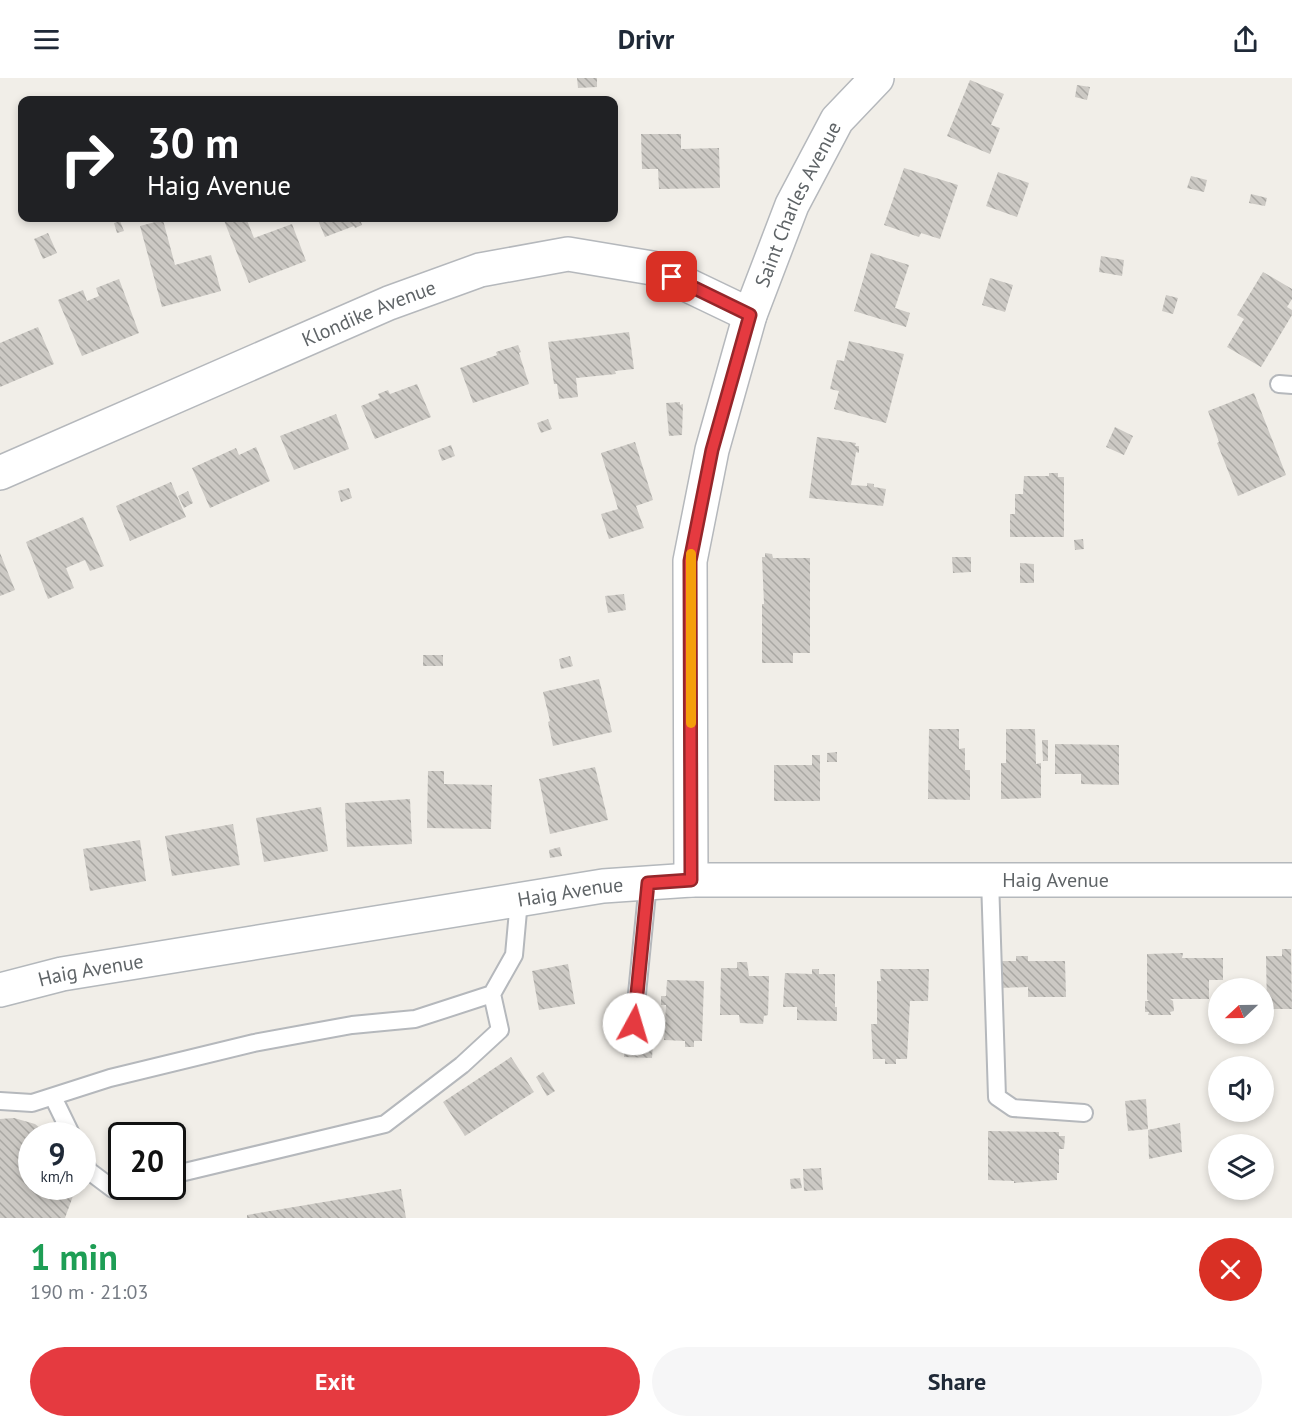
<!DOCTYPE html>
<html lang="en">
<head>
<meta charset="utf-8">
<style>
	body { margin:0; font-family:"PT Sans",sans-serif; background:#f6f6f7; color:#1f2937; height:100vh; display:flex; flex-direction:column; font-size:22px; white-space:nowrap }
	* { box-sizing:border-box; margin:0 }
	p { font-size:20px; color:#747a83 }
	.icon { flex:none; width:33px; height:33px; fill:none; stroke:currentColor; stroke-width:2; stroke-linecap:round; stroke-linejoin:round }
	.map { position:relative; height:1140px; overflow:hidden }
	.panel { display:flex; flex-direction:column; background:#fff; flex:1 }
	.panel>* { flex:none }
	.banner { position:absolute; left:18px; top:18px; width:600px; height:126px; border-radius:12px; box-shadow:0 3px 9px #0003; background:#202124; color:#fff; overflow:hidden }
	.needle { width:39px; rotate:248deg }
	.buttons { position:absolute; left:1208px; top:900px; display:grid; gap:12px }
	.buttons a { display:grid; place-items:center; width:66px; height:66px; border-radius:50%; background:#fff; box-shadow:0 3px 9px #0003; font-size:30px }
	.speed { position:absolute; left:18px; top:1044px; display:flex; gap:12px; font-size:30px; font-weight:700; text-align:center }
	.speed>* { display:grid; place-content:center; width:78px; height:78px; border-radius:50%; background:#fff; box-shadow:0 3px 9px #0003; line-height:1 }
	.speed small { font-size:15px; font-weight:400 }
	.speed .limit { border:3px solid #111; border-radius:9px; background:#fff; color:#111 }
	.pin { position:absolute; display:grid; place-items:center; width:51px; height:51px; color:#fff; margin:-26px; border-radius:12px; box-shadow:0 3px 9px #0006 }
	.me { position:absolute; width:66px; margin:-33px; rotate:6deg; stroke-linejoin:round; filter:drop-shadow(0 0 4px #0008) }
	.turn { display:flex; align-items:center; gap:21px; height:126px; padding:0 30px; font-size:27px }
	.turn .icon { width:78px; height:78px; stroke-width:2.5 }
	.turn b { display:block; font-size:42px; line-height:51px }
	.round { display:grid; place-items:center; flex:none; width:63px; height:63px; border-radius:32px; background:#f6f6f7 }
	.headline { display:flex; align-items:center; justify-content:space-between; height:102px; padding:0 30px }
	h1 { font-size:36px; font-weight:800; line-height:45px; color:#1e9e55 }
	.primary-button { display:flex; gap:12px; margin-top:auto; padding:12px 30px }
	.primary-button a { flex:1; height:69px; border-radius:36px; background:#e53a40; color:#fff; font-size:24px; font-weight:800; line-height:69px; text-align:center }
	.primary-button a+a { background:#f6f6f7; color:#1f2937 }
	header { display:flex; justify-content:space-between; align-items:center; height:78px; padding:0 30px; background:#fff; font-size:27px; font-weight:800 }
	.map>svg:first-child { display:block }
	.building { fill:url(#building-back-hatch) }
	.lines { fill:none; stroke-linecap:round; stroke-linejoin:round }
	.lane-casing { stroke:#b5b8bc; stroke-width:20 }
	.street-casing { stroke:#b5b8bc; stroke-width:36 }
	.secondary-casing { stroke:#b4b8bc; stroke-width:36 }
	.lane { stroke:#fff; stroke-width:16 }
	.street { stroke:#fff; stroke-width:33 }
	.secondary { stroke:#fff; stroke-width:33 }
	.route-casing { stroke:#95262a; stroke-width:15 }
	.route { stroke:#e53a40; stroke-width:10 }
	.slow { stroke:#f59e0b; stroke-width:10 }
	.labels { text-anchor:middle; stroke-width:6; stroke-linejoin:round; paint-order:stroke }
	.street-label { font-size:20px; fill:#5f6467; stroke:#fff }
</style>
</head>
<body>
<header><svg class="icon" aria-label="menu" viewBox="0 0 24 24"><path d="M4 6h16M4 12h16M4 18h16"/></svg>Drivr<svg class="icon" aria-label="share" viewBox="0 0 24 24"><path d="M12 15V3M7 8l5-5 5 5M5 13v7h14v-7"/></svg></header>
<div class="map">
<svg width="1292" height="1140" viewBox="0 0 1292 1140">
	<defs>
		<pattern id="building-back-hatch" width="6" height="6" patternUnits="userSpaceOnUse" patternTransform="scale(1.5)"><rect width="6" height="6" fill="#ccc9c4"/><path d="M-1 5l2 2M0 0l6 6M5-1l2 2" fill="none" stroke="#a9a7a3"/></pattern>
	</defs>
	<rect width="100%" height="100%" fill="#f1eee8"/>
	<path class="building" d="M 577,0 L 597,0 L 597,9 L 578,10 Z
		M 970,2 L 1004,16 L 991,47 L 1000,50 L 990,76 L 947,58 Z
		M 1077,7 L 1090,9 L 1087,22 L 1075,19 Z
		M 641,56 L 681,56 L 681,71 L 719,70 L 720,110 L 659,111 L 658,91 L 642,91 Z
		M 904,90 L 958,107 L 940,161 L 921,155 L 919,159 L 884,147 Z
		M 998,94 L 1029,105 L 1017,139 L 986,128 Z
		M 1191,98 L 1207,102 L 1204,114 L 1187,110 Z
		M 1251,116 L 1267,120 L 1265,128 L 1249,125 Z
		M 223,140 L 246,140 L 254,160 L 292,146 L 306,183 L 249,205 Z
		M 317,140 L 372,140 L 361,144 L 362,147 L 355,150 L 354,148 L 325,159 Z
		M 163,142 L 175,187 L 211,177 L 221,213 L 162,229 L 140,148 Z
		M 120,143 L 124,153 L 117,155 L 114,145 Z
		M 48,155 L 57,175 L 43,181 L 34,161 Z
		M 871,175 L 909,187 L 895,230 L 910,235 L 906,249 L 854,233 Z
		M 1101,178 L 1124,182 L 1122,198 L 1099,194 Z
		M 1263,194 L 1292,211 L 1292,221 L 1287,229 L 1292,232 L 1292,237 L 1261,289 L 1227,269 L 1244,241 L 1237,237 Z
		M 990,200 L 1013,207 L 1005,234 L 982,227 Z
		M 119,201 L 139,255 L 82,278 L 58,222 L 83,212 L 87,223 L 99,218 L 96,210 Z
		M 1166,217 L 1178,220 L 1173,236 L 1162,233 Z
		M 38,249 L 54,286 L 0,309 L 0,265 Z
		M 629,254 L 634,291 L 615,293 L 616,296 L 576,300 L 578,319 L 559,321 L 557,306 L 554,306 L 548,264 Z
		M 849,263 L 904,276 L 886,345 L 834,331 L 839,313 L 830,311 L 837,282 L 844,283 Z
		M 518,267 L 521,274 L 519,275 L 529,306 L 473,325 L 460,290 L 497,277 L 496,274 Z
		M 417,306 L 431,339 L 375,361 L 361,328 L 380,320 L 378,316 L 388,312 L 390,316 Z
		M 1254,315 L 1286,397 L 1238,418 L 1217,365 L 1219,364 L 1208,333 Z
		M 680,324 L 680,327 L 683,326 L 682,357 L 669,358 L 666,325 Z
		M 336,336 L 349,371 L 294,392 L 280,358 Z
		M 548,341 L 552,351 L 541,355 L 537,345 Z
		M 1115,349 L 1133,358 L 1124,377 L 1106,369 Z
		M 817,359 L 856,365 L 855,368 L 859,368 L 859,375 L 856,374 L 851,407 L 867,408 L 867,405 L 874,406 L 874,409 L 886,411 L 883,428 L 809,420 Z
		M 635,364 L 653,422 L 636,428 L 644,450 L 609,461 L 601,436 L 618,431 L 601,375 Z
		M 451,367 L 455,378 L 442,383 L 438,372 Z
		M 256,369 L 270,403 L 210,430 L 192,390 L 236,370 L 239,377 Z
		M 1049,395 L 1058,395 L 1058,399 L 1064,399 L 1064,459 L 1010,459 L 1010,436 L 1015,436 L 1015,416 L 1023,416 L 1024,398 L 1049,398 Z
		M 171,404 L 186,439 L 130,463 L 116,428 Z
		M 349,410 L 352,420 L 341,424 L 338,413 Z
		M 188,413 L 193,425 L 184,430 L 178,418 Z
		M 83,439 L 104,488 L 90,493 L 85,482 L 66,490 L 74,510 L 48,521 L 26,464 Z
		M 1083,461 L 1084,471 L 1075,472 L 1074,462 Z
		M 0,475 L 15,512 L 0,518 Z
		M 765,475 L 772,476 L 773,480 L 810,480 L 810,575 L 793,575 L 793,585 L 762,585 L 762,526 L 764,526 L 762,479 L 765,479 Z
		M 952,479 L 971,479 L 971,494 L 953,495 Z
		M 1020,485 L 1034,486 L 1034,505 L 1020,505 Z
		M 624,516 L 626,532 L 608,535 L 605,518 Z
		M 423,577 L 443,577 L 443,588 L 423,588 Z
		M 570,578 L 573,588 L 561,591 L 559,581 Z
		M 599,601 L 612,654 L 553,668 L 548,644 L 550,643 L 543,614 Z
		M 929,651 L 959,651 L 959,671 L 965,670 L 965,692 L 970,692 L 970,722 L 928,721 Z
		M 1006,651 L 1035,651 L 1036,686 L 1041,685 L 1041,720 L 1001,721 L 1001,685 L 1006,685 Z
		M 1042,662 L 1048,662 L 1048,683 L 1043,683 Z
		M 1055,666 L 1119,667 L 1119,707 L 1081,706 L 1081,696 L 1055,696 Z
		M 837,674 L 837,684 L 827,684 L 827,675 Z
		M 812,677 L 820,677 L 820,723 L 774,723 L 774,687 L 812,687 Z
		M 595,689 L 608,742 L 550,756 L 539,701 Z
		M 428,693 L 444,693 L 444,706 L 492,707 L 491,751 L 427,750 Z
		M 410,721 L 412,766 L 347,769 L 345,725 Z
		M 321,729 L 328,773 L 264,784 L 256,740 Z
		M 233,746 L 240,787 L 172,798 L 165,758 Z
		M 140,762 L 146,803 L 90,813 L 83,771 Z
		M 560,769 L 562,778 L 550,780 L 549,772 Z
		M 1282,871 L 1291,871 L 1292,931 L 1267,931 L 1266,878 L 1282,878 Z
		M 1183,875 L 1182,880 L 1223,880 L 1223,902 L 1209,902 L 1209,921 L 1170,921 L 1173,923 L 1174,933 L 1170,934 L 1171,937 L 1148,937 L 1149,934 L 1145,934 L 1145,923 L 1149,923 L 1147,921 L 1147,876 Z
		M 1016,878 L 1028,878 L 1028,883 L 1065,883 L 1066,919 L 1028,919 L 1028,909 L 1001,910 L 1001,883 L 1016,883 Z
		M 737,884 L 747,884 L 749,898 L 769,898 L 768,937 L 764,938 L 763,946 L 740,945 L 739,937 L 720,937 L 721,890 L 737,890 Z
		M 568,886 L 575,926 L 539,932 L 532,893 Z
		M 812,891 L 819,891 L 819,896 L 835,896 L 835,929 L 837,929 L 837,943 L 797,942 L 797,929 L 783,929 L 785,895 L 812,896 Z
		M 880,891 L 929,891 L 928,923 L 910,923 L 907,981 L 896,981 L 896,986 L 885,986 L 885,981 L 873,981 L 871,946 L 877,946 L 877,903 L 881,903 Z
		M 667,902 L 704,903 L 702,963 L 694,963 L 694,969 L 685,969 L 685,963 L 664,962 L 666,927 L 661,927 L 661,918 L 666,918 Z
		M 625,952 L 654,953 L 652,980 L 624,979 Z
		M 511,979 L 534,1014 L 465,1058 L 443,1024 Z
		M 543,994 L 555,1013 L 547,1018 L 536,999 Z
		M 1146,1021 L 1148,1051 L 1128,1053 L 1125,1023 Z
		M 14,1040 L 35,1046 L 50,1058 L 32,1058 L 32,1108 L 73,1108 L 73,1118 L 65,1140 L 0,1140 L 0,1041 Z
		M 1180,1045 L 1182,1074 L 1149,1081 L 1148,1052 Z
		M 988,1053 L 1059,1054 L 1059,1058 L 1065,1058 L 1064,1071 L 1059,1071 L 1059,1095 L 1057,1095 L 1057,1102 L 1014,1105 L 1014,1103 L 988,1102 Z
		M 821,1090 L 823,1112 L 804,1113 L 803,1091 Z
		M 800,1100 L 802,1110 L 791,1111 L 790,1101 Z
		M 401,1111 L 406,1140 L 247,1140 L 247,1137 Z"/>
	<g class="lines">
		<g class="lane-casing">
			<path id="lane" d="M 1279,306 L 1292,307
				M 990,801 L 997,1019 L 1013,1030 L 1084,1035
				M 634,946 L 648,805
				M 53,1019 L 72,1058
				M 0,1023 L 32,1025 L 110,1000 L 254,965 L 352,947 L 415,941 L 492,916 L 514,877 L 519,822
				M 82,1080 L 89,1093 L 113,1111 L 123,1108
				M 172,1097 L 385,1046 L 462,987 L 500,952 L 492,916"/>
		</g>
		<g class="street-casing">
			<g id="street">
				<path id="s1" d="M 0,395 L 389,225 L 480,192 L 568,176 L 652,190 L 750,237"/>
				<path id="s2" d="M 691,802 L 690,483 L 712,372 L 750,237 L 792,127 L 837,42 L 877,0"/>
			</g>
		</g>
		<g class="secondary-casing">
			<g id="secondary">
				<path id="s3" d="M 0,912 L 62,896 L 603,808 L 691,802 L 1292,802"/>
			</g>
		</g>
		<use href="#lane" class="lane"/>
		<use href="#street" class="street"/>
		<use href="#secondary" class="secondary"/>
	</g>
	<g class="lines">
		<g class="route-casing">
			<path id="route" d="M 634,946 L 648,805 L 691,802 L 690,483 L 712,372 L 750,237 L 672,199"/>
		</g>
		<use href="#route" class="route"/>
		<path class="slow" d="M 691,645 L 691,476"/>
	</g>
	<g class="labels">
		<g class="street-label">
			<text dy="7" stroke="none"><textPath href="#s2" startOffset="693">Saint Charles Avenue</textPath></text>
			<text dy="7" stroke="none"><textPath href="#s1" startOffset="402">Klondike Avenue</textPath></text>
			<text dy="7" stroke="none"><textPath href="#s3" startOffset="1065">Haig Avenue</textPath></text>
			<text dy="7" stroke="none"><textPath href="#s3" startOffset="579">Haig Avenue</textPath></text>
			<text dy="7" stroke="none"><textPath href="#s3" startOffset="93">Haig Avenue</textPath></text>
		</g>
	</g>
</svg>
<div class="buttons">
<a><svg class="needle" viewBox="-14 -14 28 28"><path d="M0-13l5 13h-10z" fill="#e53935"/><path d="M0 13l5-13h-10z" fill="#747a83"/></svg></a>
<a><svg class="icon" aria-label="sound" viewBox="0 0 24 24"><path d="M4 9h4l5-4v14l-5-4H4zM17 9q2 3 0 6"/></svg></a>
<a><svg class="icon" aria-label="layers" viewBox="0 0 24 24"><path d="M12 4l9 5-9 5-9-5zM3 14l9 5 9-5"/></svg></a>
</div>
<div class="speed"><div>9<small>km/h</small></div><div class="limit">20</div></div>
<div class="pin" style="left:672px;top:199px;background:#d93025"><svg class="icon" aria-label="arrive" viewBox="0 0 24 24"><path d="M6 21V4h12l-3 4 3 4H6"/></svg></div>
<svg class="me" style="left:634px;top:946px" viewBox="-20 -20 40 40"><circle r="19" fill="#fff"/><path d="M0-13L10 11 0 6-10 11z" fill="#e53a40"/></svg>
<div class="banner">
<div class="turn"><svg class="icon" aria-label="right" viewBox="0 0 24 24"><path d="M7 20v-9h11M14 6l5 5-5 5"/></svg><div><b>30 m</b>Haig Avenue</div></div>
</div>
</div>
<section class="panel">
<div class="headline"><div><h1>1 min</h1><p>190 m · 21:03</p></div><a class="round" style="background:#d93025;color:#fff"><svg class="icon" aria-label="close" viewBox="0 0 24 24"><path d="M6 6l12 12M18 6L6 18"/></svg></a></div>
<div class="primary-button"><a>Exit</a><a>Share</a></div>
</section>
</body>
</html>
